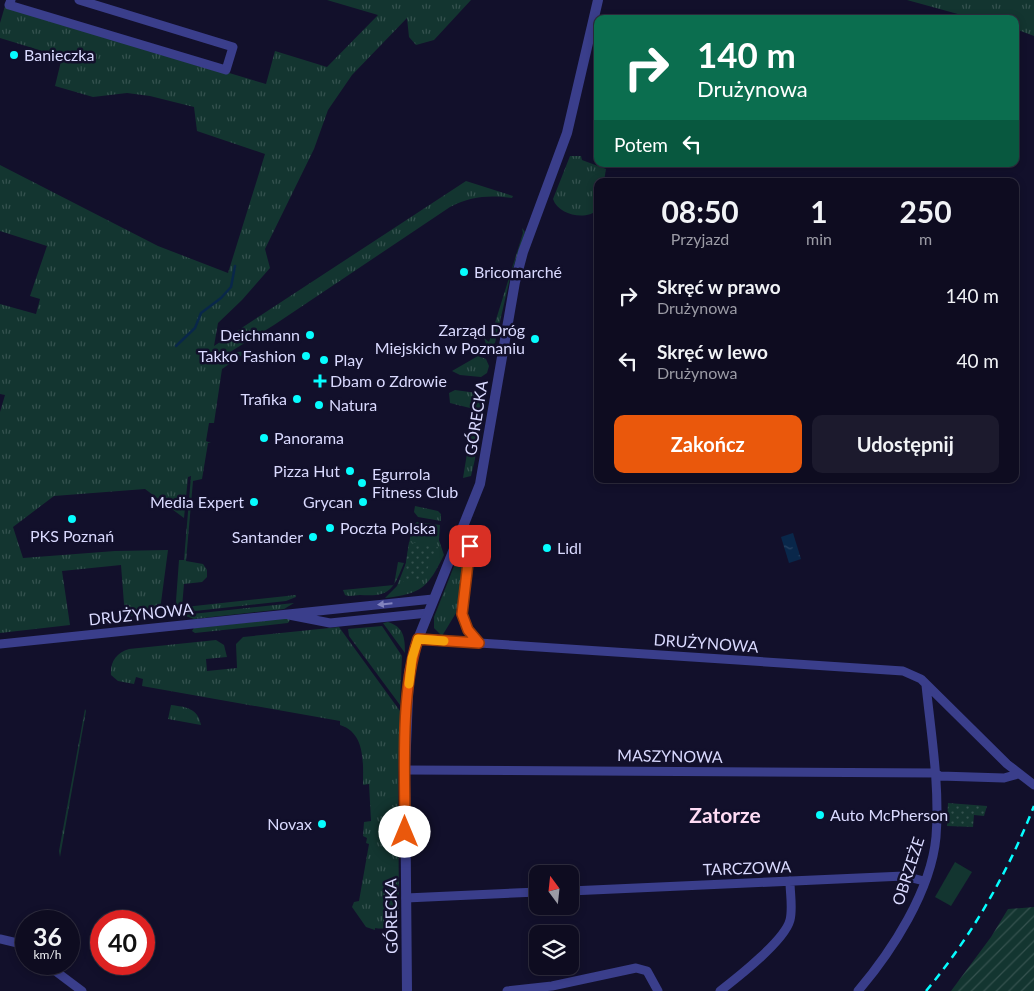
<!DOCTYPE html>
<html lang="pl">
<head>
<meta charset="utf-8">
<style>
	body { margin:0; font-family:Lato,sans-serif; background:#1c1a2d; color:#f1f3f6; height:100vh; display:flex; flex-direction:column; font-size:19px; white-space:nowrap }
	* { box-sizing:border-box; margin:0 }
	p { font-size:16px; color:#9b9ba5 }
	.icon { flex:none; width:28px; height:28px; fill:none; stroke:currentColor; stroke-width:2; stroke-linecap:round; stroke-linejoin:round }
	.map { position:relative; flex:1; overflow:hidden }
	.panel { position:absolute; left:594px; top:178px; width:425px; height:305px; display:flex; flex-direction:column; background:#0e0c20; border-radius:10px; box-shadow:0 2px 8px #0003,0 0 0 1px #2e2c3e }
	.panel>* { flex:none }
	.banner { position:absolute; left:594px; top:15px; width:425px; height:152px; border-radius:10px; box-shadow:0 2px 8px #0003,0 0 0 1px #2e2c3e; background:#0b6e4f; color:#fff; overflow:hidden }
	.needle { width:32px; rotate:345deg }
	.tools { position:absolute; left:529px; top:865px; display:grid; gap:10px }
	.tools a { display:grid; place-items:center; width:50px; height:50px; border-radius:10px; background:#0e0c20; box-shadow:0 2px 8px #0003,0 0 0 1px #2e2c3e; font-size:25px }
	.speed { position:absolute; left:15px; top:910px; display:flex; gap:10px; font-size:25px; font-weight:700; text-align:center }
	.speed>* { display:grid; place-content:center; width:65px; height:65px; border-radius:50%; background:#0e0c20; box-shadow:0 2px 8px #0003,0 0 0 1px #2e2c3e; line-height:1 }
	.speed small { font-size:12px; font-weight:400 }
	.speed .limit { border:8px solid #d22; background:#fff; color:#111 }
	.pin { position:absolute; display:grid; place-items:center; width:42px; height:42px; color:#fff; margin:-21px; border-radius:10px; box-shadow:0 2px 8px #0006 }
	.me { position:absolute; width:55px; margin:-28px; rotate:0deg; stroke-linejoin:round; filter:drop-shadow(0 0 4px #0008) }
	.turn { display:flex; align-items:center; gap:18px; height:105px; padding:0 20px; font-size:22px }
	.turn .icon { width:65px; height:65px; stroke-width:2.5 }
	.turn b { display:block; font-size:35px; line-height:42px }
	.then { display:flex; align-items:center; height:48px; padding:0 20px; background:#0003; gap:10px; font-size:19px }
	.eta { display:flex; justify-content:space-evenly; align-items:center; height:85px; text-align:center }
	.eta b { font-size:30px; font-weight:700; line-height:35px }
	.button { display:flex; gap:10px; margin-top:auto; padding:10px 20px }
	.button a { flex:1; height:58px; border-radius:10px; background:#ea580c; color:#fff; font-size:20px; font-weight:700; line-height:58px; text-align:center }
	.button a+a { background:#1c1a2d; color:#f1f3f6 }
	ul { padding:0; list-style:none }
	li { display:flex; align-items:center; gap:15px; height:65px; padding:0 20px }
	li div { flex:1 }
	li b { display:block; font-size:19px }
	li em { font-style:normal }
	.map>svg:first-child { display:block }
	.grass { fill:url(#grass-tufts) }
	.park { fill:url(#park-dots) }
	.garden { fill:url(#garden-furrows) }
	.pitch { fill:#133530 }
	.water { fill:url(#water-ripples) }
	.lines { fill:none; stroke-linecap:round; stroke-linejoin:round }
	.stream { stroke:#09274a; stroke-width:2.5 }
	.minor { stroke:#3a3e8b; stroke-width:9 }
	.tertiary { stroke:#3a3e8b; stroke-width:10 }
	.rail { stroke:#06fdff; stroke-width:2.5; stroke-dasharray:8 6; stroke-linecap:butt }
	.oneway { fill:#8284bf }
	.route-casing { stroke:#983908; stroke-width:12 }
	.route { stroke:#ea580c; stroke-width:9 }
	.slow { stroke:#f59e0b; stroke-width:9 }
	.poi-dot { fill:#06fdff; stroke:#12102b; stroke-width:2 }
	.labels { text-anchor:middle; stroke-width:5; stroke-linejoin:round; paint-order:stroke }
	.poi-label { font-size:16px; fill:#dadaff; stroke:#12102b; text-anchor:start }
	.street-label { font-size:16px; fill:#dadaff; stroke:#12102b }
	.district-label { font-size:21px; font-weight:bold; fill:#ffdcf5; stroke:#12102b }
</style>
</head>
<body>
<div class="map">
<svg width="1034" height="991" viewBox="0 0 1034 991">
	<defs>
		<pattern id="grass-tufts" width="24" height="20" patternUnits="userSpaceOnUse" patternTransform="scale(1.25)"><rect width="24" height="20" fill="#133530"/><path d="M3 7l-1-3M5 7V3M7 7l1-3M15 17l-1-3M17 17v-4M19 17l1-3" fill="none" stroke="#35524f"/></pattern>
		<pattern id="park-dots" width="8" height="8" patternUnits="userSpaceOnUse" patternTransform="scale(1.25)"><rect width="8" height="8" fill="#133530"/><path d="M2 2h.1M6 6h.1" fill="none" stroke="#35524f" stroke-width="1.8" stroke-linecap="round"/></pattern>
		<pattern id="garden-furrows" width="10" height="10" patternUnits="userSpaceOnUse" patternTransform="scale(1.25)"><rect width="10" height="10" fill="#133530"/><path d="M-1 1l2-2M0 10L10 0M9 11l2-2" fill="none" stroke="#35524f"/></pattern>
		<pattern id="water-ripples" width="26" height="14" patternUnits="userSpaceOnUse" patternTransform="scale(1.25)"><rect width="26" height="14" fill="#09274a"/><path d="M2 4q2-2 4 0t4 0M15 11q2-2 4 0t4 0" fill="none" stroke="#2c4665"/></pattern>
	</defs>
	<rect width="100%" height="100%" fill="#12102b"/>
	<path class="grass" d="M 327,0 L 471,0 L 434,40 L 416,45 L 409,37 L 407,18 L 352,75 L 328,110 L 314,149 L 265,249 L 270,268 L 242,300 L 218,323 L 214,346 L 466,181 L 513,196 L 512,198 C 489,195 472,196 450,207 L 274,325 L 217,360 L 220,364 L 237,352 L 248,351 L 222,369 L 214,423 L 209,423 L 206,441 L 211,443 L 208,443 L 202,479 L 193,481 L 186,561 L 203,564 L 207,570 L 207,577 L 202,582 L 184,584 L 182,607 L 177,608 L 176,601 L 179,560 L 184,560 L 191,476 L 188,477 L 184,518 L 145,489 L 54,496 L 13,527 L 23,558 L 115,551 L 168,550 L 160,610 L 125,617 L 121,565 L 62,571 L 70,625 L 0,633 L 0,412 L 5,395 L 0,394 L 0,304 L 36,314 L 40,299 L 30,296 L 47,246 L 0,231 L 0,165 L 158,246 L 228,273 L 265,154 L 197,131 L 194,107 L 150,96 L 127,93 L 93,97 L 55,86 L 62,57 L 0,38 L 0,23 L 5,6 L 266,84 L 275,51 L 327,67 L 378,15 Z
		M 907,0 L 1034,0 L 1034,36 L 1015,29 L 1015,19 L 976,19 Z
		M 570,156 L 581,156 L 582,160 L 606,169 L 604,181 L 598,181 L 597,210 C 586,221 558,215 553,199 Z
		M 522,228 L 525,232 L 511,274 L 495,343 L 487,347 L 484,338 L 489,342 L 523,233 Z
		M 478,356 L 486,359 L 489,366 L 487,373 L 481,377 L 460,375 L 452,371 Z
		M 455,390 L 477,393 L 483,397 L 480,418 L 473,417 L 474,409 L 450,403 L 449,393 Z
		M 471,429 L 478,430 L 475,459 L 471,476 L 463,478 Z
		M 415,506 L 438,511 L 441,514 L 441,521 L 418,517 L 414,512 Z
		M 417,522 L 440,525 L 439,540 L 444,555 C 428,587 422,594 385,598 L 397,586 L 406,563 L 412,526 Z
		M 460,551 L 464,551 L 465,555 L 456,613 L 442,636 L 434,628 L 434,617 Z
		M 398,562 L 404,563 C 393,590 390,597 360,595 C 354,595 350,597 345,595 L 343,590 L 394,585 Z
		M 296,595 L 296,597 L 286,601 L 186,612 L 185,607 Z
		M 294,603 L 284,609 L 194,619 L 183,615 Z
		M 288,618 L 290,620 L 288,623 L 195,633 L 192,631 L 194,628 Z
		M 388,622 C 404,627 405,638 405,653 L 383,623 Z
		M 382,626 L 402,656 L 400,705 L 349,636 L 348,629 Z
		M 339,627 L 400,711 L 398,775 L 399,915 C 396,927 386,930 375,928 L 375,930 L 366,927 L 352,907 L 354,902 L 359,901 L 369,844 L 366,843 L 367,838 L 363,836 L 364,822 L 371,821 L 369,784 L 363,785 C 363,764 366,733 340,725 L 340,721 L 142,686 L 143,679 L 136,677 L 134,684 L 118,681 L 111,675 C 110,662 116,653 129,649 L 216,640 L 224,645 L 227,657 L 206,659 L 207,671 L 237,668 L 236,644 L 243,637 Z
		M 171,705 C 186,707 198,708 201,725 L 168,719 Z
		M 85,709 L 86,711 L 60,857 L 59,851 Z"/>
	<path class="park" d="M 409,542 L 438,547 L 422,580 L 403,582 Z
		M 948,803 L 987,806 L 984,816 L 974,815 L 973,827 L 947,826 Z"/>
	<path class="garden" d="M 1034,907 L 1034,991 L 951,991 L 991,937 L 1008,909 Z"/>
	<path class="pitch" d="M 955,862 L 972,872 L 951,906 L 935,897 Z"/>
	<path class="water" d="M 793,533 L 801,559 L 789,563 L 781,537 Z"/>
	<g class="lines">
		<path class="stream" d="M 176,346 L 195,328 L 201,313 L 221,298 L 231,287 L 235,266"/>
		<path class="minor" d="M 11,0 L 9,5 L 226,70 L 233,47 L 79,0
			M 470,545 L 462,613 L 468,630 L 479,643
			M 289,615 L 330,623 L 428,613
			M 418,639 L 903,671 L 921,679 L 1007,764 L 1034,785
			M 0,644 L 433,599
			M 405,770 L 935,773 L 940,776 L 1004,778 L 1018,774
			M 570,891 L 904,876 L 924,881
			M 406,898 L 538,892
			M 0,939 L 26,945
			M 46,964 L 82,991
			M 507,991 L 552,986 L 636,968 L 647,971 L 658,991
			M 720,991 C 737,978 785,940 790,920 C 793,908 790,894 790,881
			M 858,991 C 892,951 931,891 936,837 C 940,786 931,734 926,685"/>
		<path class="tertiary" d="M 407,991 L 405,770 L 409,672 L 418,639 L 480,484 L 515,282 L 523,252 L 567,133 L 598,0"/>
		<path class="rail" d="M 926,991 C 972,936 1008,872 1034,806"/>
	</g>
	<defs><path id="oneway-solid" d="M-6-.8H1V-3.2L6.5 0L1 3.2V.8H-6Z" transform="scale(1.25)"/></defs>
	<use class="oneway" href="#oneway-solid" transform="translate(385 604) rotate(174)"/>
	<g class="lines">
		<g class="route-casing">
			<path id="route" d="M 405,832 C 405,775 400,693 418,639 L 479,643 L 468,630 L 462,614 L 470,546"/>
		</g>
		<use href="#route" class="route"/>
		<path class="slow" d="M 409,684 L 412,658 L 418,639 L 444,641"/>
	</g>
	<g class="poi-dot">
		<circle cx="14" cy="55" r="5"/>
		<circle cx="464" cy="272" r="5"/>
		<circle cx="310" cy="335" r="5"/>
		<circle cx="535" cy="339" r="5"/>
		<circle cx="306" cy="356" r="5"/>
		<circle cx="324" cy="360" r="5"/>
		<path d="M317.5 373.5h5v5h5v5h-5v5h-5v-5h-5v-5h5z"/>
		<circle cx="297" cy="399" r="5"/>
		<circle cx="319" cy="405" r="5"/>
		<circle cx="264" cy="438" r="5"/>
		<circle cx="350" cy="471" r="5"/>
		<circle cx="362" cy="483" r="5"/>
		<circle cx="254" cy="502" r="5"/>
		<circle cx="363" cy="502" r="5"/>
		<circle cx="72" cy="519" r="5"/>
		<circle cx="330" cy="528" r="5"/>
		<circle cx="313" cy="537" r="5"/>
		<circle cx="547" cy="548" r="5"/>
		<circle cx="820" cy="815" r="5"/>
		<circle cx="322" cy="824" r="5"/>
	</g>
	<g class="labels">
		<g class="poi-label">
			<text x="24" y="61">Banieczka</text>
			<text x="474" y="278">Bricomarché</text>
			<text x="525" y="336" text-anchor="end">Zarząd Dróg<tspan x="525" dy="18">Miejskich w Poznaniu</tspan></text>
			<text x="300" y="341" text-anchor="end">Deichmann</text>
			<text x="296" y="362" text-anchor="end">Takko Fashion</text>
			<text x="334" y="366">Play</text>
			<text x="330" y="387">Dbam o Zdrowie</text>
			<text x="287" y="405" text-anchor="end">Trafika</text>
			<text x="329" y="411">Natura</text>
			<text x="274" y="444">Panorama</text>
			<text x="340" y="477" text-anchor="end">Pizza Hut</text>
			<text x="372" y="480">Egurrola<tspan x="372" dy="18">Fitness Club</tspan></text>
			<text x="244" y="508" text-anchor="end">Media Expert</text>
			<text x="353" y="508" text-anchor="end">Grycan</text>
			<text x="340" y="534">Poczta Polska</text>
			<text x="72" y="542" text-anchor="middle">PKS Poznań</text>
			<text x="303" y="543" text-anchor="end">Santander</text>
			<text x="557" y="554">Lidl</text>
			<text x="830" y="821">Auto McPherson</text>
			<text x="312" y="830" text-anchor="end">Novax</text>
		</g>
		<g class="street-label">
			<text transform="translate(476 418) rotate(-81)" y="6">GÓRECKA</text>
			<text transform="translate(141 614) rotate(-6)" y="6">DRUŻYNOWA</text>
			<text transform="translate(706 643) rotate(4)" y="6">DRUŻYNOWA</text>
			<text transform="translate(670 756) rotate(1)" y="6">MASZYNOWA</text>
			<text transform="translate(747 868) rotate(-2)" y="6">TARCZOWA</text>
			<text transform="translate(908 871) rotate(-72)" y="6">OBRZEŻE</text>
			<text transform="translate(391 916) rotate(-91)" y="6">GÓRECKA</text>
		</g>
		<g class="district-label">
			<text x="725" y="823">Zatorze</text>
		</g>
	</g>
</svg>
<div class="tools">
<a><svg class="needle" viewBox="-14 -14 28 28"><path d="M0-13l5 13h-10z" fill="#e53935"/><path d="M0 13l5-13h-10z" fill="#9b9ba5"/></svg></a>
<a><svg class="icon" aria-label="layers" viewBox="0 0 24 24"><path d="M12 4l9 5-9 5-9-5zM3 14l9 5 9-5"/></svg></a>
</div>
<div class="speed"><div>36<small>km/h</small></div><div class="limit">40</div></div>
<div class="pin" style="left:470px;top:546px;background:#d93025"><svg class="icon" aria-label="arrive" viewBox="0 0 24 24"><path d="M6 21V4h12l-3 4 3 4H6"/></svg></div>
<svg class="me" style="left:405px;top:832px" viewBox="-20 -20 40 40"><circle r="19" fill="#fff"/><path d="M0-13L10 11 0 6-10 11z" fill="#ea580c"/></svg>
<div class="banner">
<div class="turn"><svg class="icon" aria-label="right" viewBox="0 0 24 24"><path d="M7 20v-9h11M14 6l5 5-5 5"/></svg><div><b>140 m</b>Drużynowa</div></div>
<div class="then">Potem<svg class="icon" aria-label="left" viewBox="0 0 24 24"><path d="M17 20v-9H6M10 6l-5 5 5 5"/></svg></div>
</div>
<section class="panel">
<div class="eta">
<div><b>08:50</b><p>Przyjazd</p></div>
<div><b>1</b><p>min</p></div>
<div><b>250</b><p>m</p></div>
</div>
<ul>
<li><svg class="icon" aria-label="right" viewBox="0 0 24 24"><path d="M7 20v-9h11M14 6l5 5-5 5"/></svg><div><b>Skręć w prawo</b><p>Drużynowa</p></div><em>140 m</em></li>
<li><svg class="icon" aria-label="left" viewBox="0 0 24 24"><path d="M17 20v-9H6M10 6l-5 5 5 5"/></svg><div><b>Skręć w lewo</b><p>Drużynowa</p></div><em>40 m</em></li>
</ul>
<div class="button"><a>Zakończ</a><a>Udostępnij</a></div>
</section>
</div>
</body>
</html>
